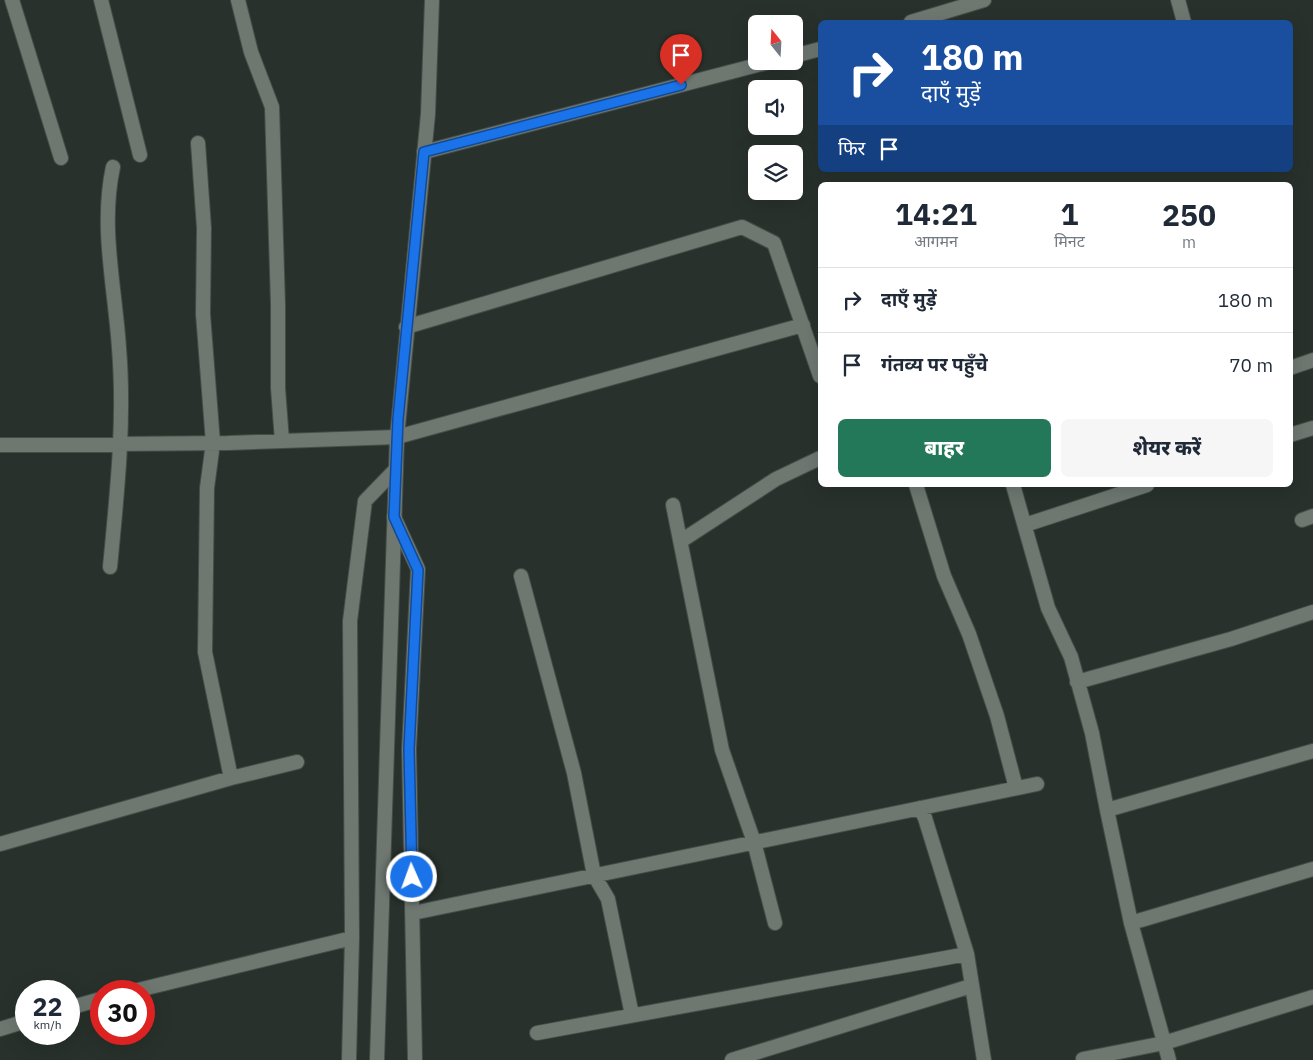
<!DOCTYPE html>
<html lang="hi">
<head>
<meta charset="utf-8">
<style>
	body { margin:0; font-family:"IBM Plex Sans","Noto Sans Devanagari",sans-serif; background:#f6f6f7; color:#1f2937; height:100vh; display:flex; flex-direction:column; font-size:19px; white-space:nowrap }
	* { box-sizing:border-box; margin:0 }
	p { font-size:16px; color:#747a83 }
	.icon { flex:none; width:28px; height:28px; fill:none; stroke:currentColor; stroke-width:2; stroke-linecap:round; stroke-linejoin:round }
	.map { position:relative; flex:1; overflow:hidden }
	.side { position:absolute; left:818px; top:182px; width:475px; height:305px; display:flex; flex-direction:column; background:#fff; border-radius:8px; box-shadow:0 5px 20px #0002 }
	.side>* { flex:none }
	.hud { position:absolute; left:818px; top:20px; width:475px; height:152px; border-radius:8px; box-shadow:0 5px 20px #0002; background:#1a4fa0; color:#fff; overflow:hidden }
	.needle { width:32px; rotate:342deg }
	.controls { position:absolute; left:748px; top:15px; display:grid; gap:10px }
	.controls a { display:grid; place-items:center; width:55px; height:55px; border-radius:8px; background:#fff; box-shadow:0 5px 20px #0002; font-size:25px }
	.speed { position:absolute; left:15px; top:980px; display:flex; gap:10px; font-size:25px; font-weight:700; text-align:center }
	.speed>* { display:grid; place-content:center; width:65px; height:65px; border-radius:50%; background:#fff; box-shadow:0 5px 20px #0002; line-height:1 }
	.speed small { font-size:12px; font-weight:400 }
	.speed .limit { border:8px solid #d22; background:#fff; color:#111 }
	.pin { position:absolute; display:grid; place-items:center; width:42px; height:42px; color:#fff; margin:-51px -21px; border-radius:50% 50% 50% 0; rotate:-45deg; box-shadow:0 0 5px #0007 }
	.pin .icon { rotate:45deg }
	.me { position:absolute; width:55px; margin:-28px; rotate:358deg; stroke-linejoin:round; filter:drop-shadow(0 0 4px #0008) }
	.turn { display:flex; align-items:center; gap:18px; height:105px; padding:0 20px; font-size:22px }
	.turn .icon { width:65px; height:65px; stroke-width:2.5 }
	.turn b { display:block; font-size:35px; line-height:42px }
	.then { display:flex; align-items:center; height:48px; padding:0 20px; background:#0003; gap:10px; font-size:19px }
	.eta { display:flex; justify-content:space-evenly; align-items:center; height:85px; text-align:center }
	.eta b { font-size:30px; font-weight:800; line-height:35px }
	.primary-button { display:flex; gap:10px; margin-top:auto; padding:10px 20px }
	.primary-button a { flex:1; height:58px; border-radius:8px; background:#24785a; color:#fff; font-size:20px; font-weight:800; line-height:58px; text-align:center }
	.primary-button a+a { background:#f6f6f7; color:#1f2937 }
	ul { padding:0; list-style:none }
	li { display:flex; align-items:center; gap:15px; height:65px; padding:0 20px; border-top:1px solid #e0e1e3 }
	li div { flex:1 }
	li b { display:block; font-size:19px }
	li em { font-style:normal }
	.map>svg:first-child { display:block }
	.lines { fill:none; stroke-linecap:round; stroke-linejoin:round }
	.minor-casing { stroke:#464d48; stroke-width:16 }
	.secondary-casing { stroke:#464d48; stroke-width:16 }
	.minor { stroke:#6e7871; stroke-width:14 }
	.secondary { stroke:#6e7871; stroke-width:14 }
	.route-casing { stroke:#114b97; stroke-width:12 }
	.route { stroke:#1a73e8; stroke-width:9 }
</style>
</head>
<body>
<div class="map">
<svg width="1313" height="1060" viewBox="0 0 1313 1060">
	<rect width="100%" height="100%" fill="#28312b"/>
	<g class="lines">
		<g class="minor-casing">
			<path id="minor" d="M 12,0 L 61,158
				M 101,0 L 140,155
				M 238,0 L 251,52 L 272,107 L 278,305 L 278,388 L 282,441
				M 1178,0 L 1184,22
				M 911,22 L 984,0
				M 794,56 L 820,49
				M 198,143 L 204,228 L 203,314 L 213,443 L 207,488 L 205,652 L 231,778
				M 424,152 L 773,61
				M 406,327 L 742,227 L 774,243 L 820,376
				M 1290,368 L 1313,360
				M 1290,435 L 1313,428
				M 0,445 L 228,443 L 397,437 L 803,325
				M 916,485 L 944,576 L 969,634 L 997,716 L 1016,788
				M 1013,485 L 1048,608 L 1071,657 L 1092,733 L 1107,810
				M 673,505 L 722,750 L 754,842 L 775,923
				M 394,517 L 418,569 L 409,749 L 415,1060
				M 1302,520 L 1313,516
				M 1025,525 L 1147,485
				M 681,541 L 776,479 L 820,458
				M 110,567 C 117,494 125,421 119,348 C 115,287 100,227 113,167
				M 521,576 L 574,773 L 594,875 L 608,899 L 632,1015
				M 1077,682 L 1231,639 L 1313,612
				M 920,808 L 925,818 L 967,954 L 984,1060
				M 0,844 L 231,778 L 297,762
				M 413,913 L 1037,784
				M 1131,923 L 1313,869
				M 134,991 L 352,938
				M 69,1008 L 101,999
				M 0,1029 L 26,1021
				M 537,1033 L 967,954
				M 1083,1059 L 1164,1043 L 1313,997
				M 349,1060 L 352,938 L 350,621 L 365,501 L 396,469
				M 732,1060 L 971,986
				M 1169,1060 L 1131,923 L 1107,810 L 1313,751"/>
		</g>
		<g class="secondary-casing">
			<path id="secondary" d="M 377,1060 L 397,437 L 428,114 L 432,0"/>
		</g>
		<use href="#minor" class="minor"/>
		<use href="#secondary" class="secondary"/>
	</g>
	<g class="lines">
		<g class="route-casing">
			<path id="route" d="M 412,877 L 409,749 L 418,570 L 394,517 L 398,419 L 424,152 L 681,85"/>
		</g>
		<use href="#route" class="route"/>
	</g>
</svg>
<div class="controls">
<a><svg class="needle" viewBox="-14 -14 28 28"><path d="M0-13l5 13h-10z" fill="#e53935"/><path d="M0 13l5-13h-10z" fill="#747a83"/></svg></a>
<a><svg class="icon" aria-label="sound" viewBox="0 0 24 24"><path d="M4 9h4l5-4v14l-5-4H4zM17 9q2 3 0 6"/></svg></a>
<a><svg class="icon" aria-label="layers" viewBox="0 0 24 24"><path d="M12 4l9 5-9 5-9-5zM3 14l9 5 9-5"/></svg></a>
</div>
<div class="speed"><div>22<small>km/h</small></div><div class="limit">30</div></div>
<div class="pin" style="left:681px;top:85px;background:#d93025"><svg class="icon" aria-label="arrive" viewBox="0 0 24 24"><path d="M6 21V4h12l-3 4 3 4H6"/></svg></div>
<svg class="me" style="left:412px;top:877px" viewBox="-20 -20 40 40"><circle r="17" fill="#1a73e8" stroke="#fff" stroke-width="3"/><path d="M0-11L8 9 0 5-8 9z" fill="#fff"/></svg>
<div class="hud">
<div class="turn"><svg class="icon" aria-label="right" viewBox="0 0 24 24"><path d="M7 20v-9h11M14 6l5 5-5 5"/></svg><div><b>180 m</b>दाएँ मुड़ें</div></div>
<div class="then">फिर<svg class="icon" aria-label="arrive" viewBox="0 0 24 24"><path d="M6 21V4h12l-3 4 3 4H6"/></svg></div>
</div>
<section class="side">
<div class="eta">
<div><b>14:21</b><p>आगमन</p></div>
<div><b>1</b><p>मिनट</p></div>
<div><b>250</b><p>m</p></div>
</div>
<ul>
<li><svg class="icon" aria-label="right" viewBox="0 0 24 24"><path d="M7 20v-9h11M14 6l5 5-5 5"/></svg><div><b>दाएँ मुड़ें</b></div><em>180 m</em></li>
<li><svg class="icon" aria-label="arrive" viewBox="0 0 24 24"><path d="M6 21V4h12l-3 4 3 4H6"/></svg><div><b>गंतव्य पर पहुँचे</b></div><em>70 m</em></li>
</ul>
<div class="primary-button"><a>बाहर</a><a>शेयर करें</a></div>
</section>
</div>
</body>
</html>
